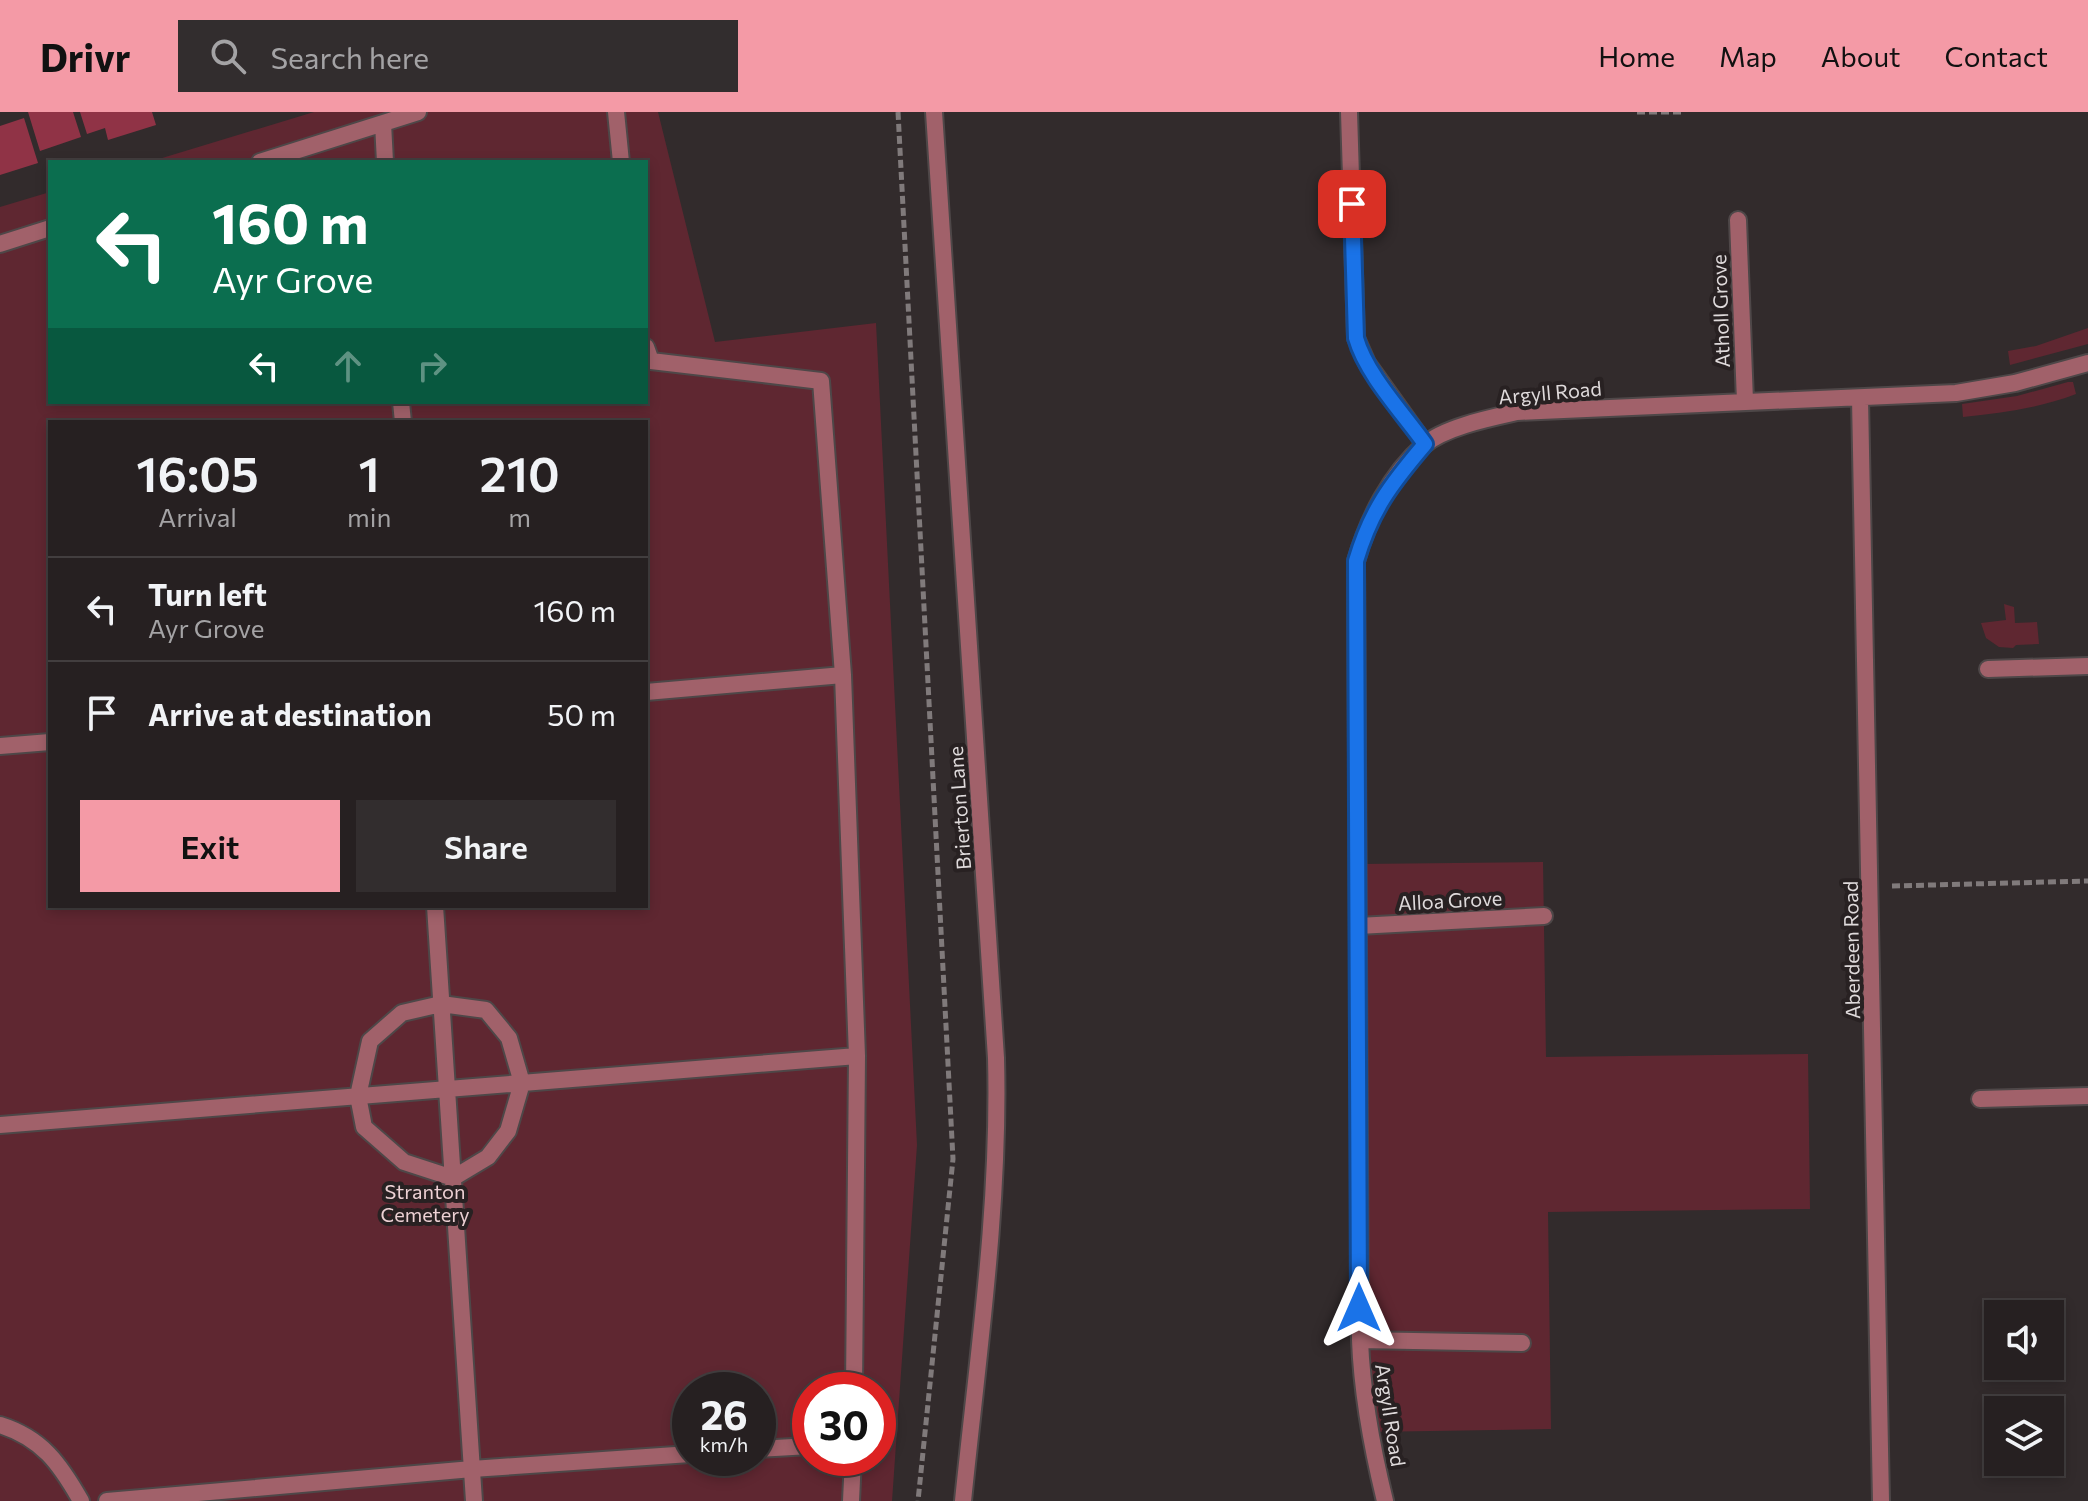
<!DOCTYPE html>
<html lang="en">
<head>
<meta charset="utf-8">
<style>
	body { margin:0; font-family:Commissioner,sans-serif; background:#322d2e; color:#f1f3f6; height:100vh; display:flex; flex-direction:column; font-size:30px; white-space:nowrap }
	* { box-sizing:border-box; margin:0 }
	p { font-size:26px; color:#a4a3a5 }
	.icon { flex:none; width:44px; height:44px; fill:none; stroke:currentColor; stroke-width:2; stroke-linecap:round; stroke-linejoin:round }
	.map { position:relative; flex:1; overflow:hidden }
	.side { position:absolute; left:48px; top:308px; width:600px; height:488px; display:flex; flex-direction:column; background:#262021; border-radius:0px; box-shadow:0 4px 12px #0003,0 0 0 2px #423e3f }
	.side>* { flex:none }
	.top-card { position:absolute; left:48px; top:48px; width:600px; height:244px; border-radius:0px; box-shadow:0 4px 12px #0003,0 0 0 2px #423e3f; background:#0b6e4f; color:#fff; overflow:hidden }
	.tools { position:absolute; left:1984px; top:1188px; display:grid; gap:16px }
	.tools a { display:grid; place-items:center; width:80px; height:80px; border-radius:0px; background:#262021; box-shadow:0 4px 12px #0003,0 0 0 2px #423e3f; font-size:40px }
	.speed { position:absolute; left:672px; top:1260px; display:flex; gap:16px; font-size:40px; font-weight:700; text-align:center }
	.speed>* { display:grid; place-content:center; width:104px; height:104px; border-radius:50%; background:#262021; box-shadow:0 4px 12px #0003,0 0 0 2px #423e3f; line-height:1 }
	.speed small { font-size:20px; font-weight:400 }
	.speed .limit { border:12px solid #d22; background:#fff; color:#111 }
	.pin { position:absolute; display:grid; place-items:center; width:68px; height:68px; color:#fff; margin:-34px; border-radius:16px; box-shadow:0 4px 12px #0006 }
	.me { position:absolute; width:88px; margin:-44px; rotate:0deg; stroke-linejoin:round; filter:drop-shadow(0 0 6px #0008) }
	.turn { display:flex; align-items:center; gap:28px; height:168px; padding:0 32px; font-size:36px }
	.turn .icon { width:104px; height:104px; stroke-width:2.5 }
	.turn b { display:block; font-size:56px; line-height:68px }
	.lanes { display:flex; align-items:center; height:76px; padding:0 32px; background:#0003; justify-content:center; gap:40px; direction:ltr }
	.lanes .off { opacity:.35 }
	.eta { display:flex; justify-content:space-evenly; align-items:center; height:136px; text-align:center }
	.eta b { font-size:48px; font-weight:600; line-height:56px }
	.action { display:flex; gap:16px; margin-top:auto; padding:16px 32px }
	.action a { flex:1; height:92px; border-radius:0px; background:#f49aa6; color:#111; font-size:32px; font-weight:600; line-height:92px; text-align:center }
	.action a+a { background:#322d2e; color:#f1f3f6 }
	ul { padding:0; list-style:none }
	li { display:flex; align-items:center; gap:24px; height:104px; padding:0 32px; border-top:2px solid #423e3f }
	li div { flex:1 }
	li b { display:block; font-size:30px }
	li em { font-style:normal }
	header { display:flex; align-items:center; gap:48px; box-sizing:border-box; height:112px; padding:0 40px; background:#f49aa6; color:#111 }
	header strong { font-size:38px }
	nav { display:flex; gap:44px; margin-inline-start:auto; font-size:28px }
	.search { width:560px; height:72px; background:#322d2e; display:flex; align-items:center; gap:20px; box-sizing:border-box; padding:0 28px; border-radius:0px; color:#a4a3a5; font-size:30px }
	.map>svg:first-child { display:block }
	.green { fill:#5f2731; fill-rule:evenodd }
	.building { fill:#903346 }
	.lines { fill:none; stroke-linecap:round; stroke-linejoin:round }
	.service-casing { stroke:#4e4748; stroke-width:20 }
	.minor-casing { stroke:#4e4748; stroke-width:20 }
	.tertiary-casing { stroke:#4e4748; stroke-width:20 }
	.path { stroke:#807a7b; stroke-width:5; stroke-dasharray:8 4; stroke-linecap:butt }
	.service { stroke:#a1616a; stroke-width:16 }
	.minor { stroke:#a1616a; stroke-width:16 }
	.tertiary { stroke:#a1616a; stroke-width:16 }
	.route-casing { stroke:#114b97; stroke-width:20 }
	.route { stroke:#1a73e8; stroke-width:14 }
	.labels { text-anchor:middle; stroke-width:8; stroke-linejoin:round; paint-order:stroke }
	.street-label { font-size:20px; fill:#dfdadb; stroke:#282122 }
	.park-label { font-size:20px; fill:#edd1d4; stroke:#282122 }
</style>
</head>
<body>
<header>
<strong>Drivr</strong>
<div class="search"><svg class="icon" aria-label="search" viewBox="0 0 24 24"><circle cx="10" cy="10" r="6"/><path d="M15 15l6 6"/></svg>Search here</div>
<nav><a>Home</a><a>Map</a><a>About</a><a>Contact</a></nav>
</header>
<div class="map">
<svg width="2088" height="1389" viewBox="0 0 2088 1389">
	<rect width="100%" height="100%" fill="#322b2c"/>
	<path class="green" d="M 314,0 L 658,0 L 715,230 L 876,211 L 917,1033 L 892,1389 L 0,1389 L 0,95 L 50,80 L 50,290 L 646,290 L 646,50 L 149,50 ZM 50,310 L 646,310 L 646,794 L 50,794 ZM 690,1278 L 758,1278 L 758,1346 L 690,1346 ZM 810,1278 L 878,1278 L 878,1346 L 810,1346 Z
		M 2088,216 L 2088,232 L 2010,253 L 2008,239 L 2036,234 Z
		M 2068,270 L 2073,270 L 2076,282 C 2040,296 2002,301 1963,305 L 1962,292 L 2017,284 Z
		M 2004,492 L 2014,495 L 2015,511 L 2037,510 L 2039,532 L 2016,533 L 2013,536 L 1999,535 L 1986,526 L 1981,511 L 2006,508 Z
		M 1543,750 L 1546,945 L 1808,942 L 1810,1097 L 1548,1100 L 1551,1317 L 1368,1320 L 1360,752 Z"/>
	<path class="building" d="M 28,0 L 73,0 L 81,25 L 40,39 Z
		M 80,0 L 152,0 L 156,13 L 108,28 L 105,16 L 87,22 Z
		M 24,6 L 38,51 L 0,63 L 0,14 Z"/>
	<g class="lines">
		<g class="service-casing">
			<path id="service" d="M 616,0 L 621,50
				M 383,11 L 385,50
				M 260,50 L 418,0
				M 0,132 L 50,116
				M 646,235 L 651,249 L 821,269 L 843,563 L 857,944 L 854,1278
				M 401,290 L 403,310
				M 646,580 L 843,563
				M 0,634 L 50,630
				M 435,794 L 474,1389
				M 441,892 L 486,898 L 509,926 L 522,971 L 508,1019 L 488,1045 L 453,1066 L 404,1050 L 364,1015 L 358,984 L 370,929 L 402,901 Z
				M 0,1013 L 857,944
				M 0,1313 C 42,1326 60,1352 81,1389
				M 758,1337 L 810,1334
				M 107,1389 L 472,1357 L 690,1342
				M 851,1389 L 853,1346"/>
		</g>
		<g class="minor-casing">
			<path id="minor" d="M 1349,0 L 1356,226 L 1367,251 L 1425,332
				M 1738,108 L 1745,289
				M 1860,286 L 1881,1389
				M 1988,557 L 2088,554
				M 1358,814 L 1544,804
				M 1980,987 L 2088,984
				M 1360,1228 L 1522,1231
				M 1385,1389 C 1372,1336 1362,1283 1360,1228 L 1356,449 C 1368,407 1390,363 1424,333 C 1445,315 1490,306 1517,300 L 1956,281 L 2015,271 L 2088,251"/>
		</g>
		<g class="tertiary-casing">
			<path id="tertiary" d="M 934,0 L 996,946 C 1000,1094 978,1242 963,1389"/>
		</g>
		<path class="path" d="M 898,0 L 953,1047 L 918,1389
			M 1637,0 L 1681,0
			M 1892,774 L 2088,769"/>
		<use href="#service" class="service"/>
		<use href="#minor" class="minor"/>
		<use href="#tertiary" class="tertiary"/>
	</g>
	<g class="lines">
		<g class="route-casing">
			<path id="route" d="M 1352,92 L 1356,226 C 1366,262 1403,301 1425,332 C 1391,372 1371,398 1356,449 L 1359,1196"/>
		</g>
		<use href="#route" class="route"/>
	</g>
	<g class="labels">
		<g class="street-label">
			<text transform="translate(1721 199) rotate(-92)" y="7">Atholl Grove</text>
			<text transform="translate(1550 281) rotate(-5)" y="7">Argyll Road</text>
			<text transform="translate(960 696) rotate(-94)" y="7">Brierton Lane</text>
			<text transform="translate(1450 789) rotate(-3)" y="7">Alloa Grove</text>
			<text transform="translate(1852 838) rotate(-91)" y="7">Aberdeen Road</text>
			<text transform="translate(1390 1303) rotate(81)" y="7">Argyll Road</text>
		</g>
		<g class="park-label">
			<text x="425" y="1087">Stranton<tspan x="425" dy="23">Cemetery</tspan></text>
		</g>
	</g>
</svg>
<div class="tools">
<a><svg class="icon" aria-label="sound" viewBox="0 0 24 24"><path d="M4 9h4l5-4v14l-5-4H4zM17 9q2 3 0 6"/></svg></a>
<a><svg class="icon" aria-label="layers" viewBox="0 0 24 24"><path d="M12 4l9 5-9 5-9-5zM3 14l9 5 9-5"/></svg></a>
</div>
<div class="speed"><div>26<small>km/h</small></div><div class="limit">30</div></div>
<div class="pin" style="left:1352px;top:92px;background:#d93025"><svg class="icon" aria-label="arrive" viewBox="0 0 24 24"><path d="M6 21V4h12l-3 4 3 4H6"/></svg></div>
<svg class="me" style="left:1359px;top:1196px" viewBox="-20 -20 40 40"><path d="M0-17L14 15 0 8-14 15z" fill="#1a73e8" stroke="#fff" stroke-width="4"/></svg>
<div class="top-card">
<div class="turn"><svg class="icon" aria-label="left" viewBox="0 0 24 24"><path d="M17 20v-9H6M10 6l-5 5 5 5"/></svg><div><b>160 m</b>Ayr Grove</div></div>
<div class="lanes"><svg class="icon" aria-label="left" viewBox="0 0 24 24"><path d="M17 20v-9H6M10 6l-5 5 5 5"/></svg><svg class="icon off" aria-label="ahead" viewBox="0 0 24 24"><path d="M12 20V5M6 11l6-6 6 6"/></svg><svg class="icon off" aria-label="right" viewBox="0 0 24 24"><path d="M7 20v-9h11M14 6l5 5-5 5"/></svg></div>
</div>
<section class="side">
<div class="eta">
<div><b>16:05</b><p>Arrival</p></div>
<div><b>1</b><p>min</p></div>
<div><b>210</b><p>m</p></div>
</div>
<ul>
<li><svg class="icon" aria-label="left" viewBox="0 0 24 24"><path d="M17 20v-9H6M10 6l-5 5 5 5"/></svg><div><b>Turn left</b><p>Ayr Grove</p></div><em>160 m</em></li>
<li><svg class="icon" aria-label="arrive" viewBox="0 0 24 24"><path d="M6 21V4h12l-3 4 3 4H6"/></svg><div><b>Arrive at destination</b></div><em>50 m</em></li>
</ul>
<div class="action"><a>Exit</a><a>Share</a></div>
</section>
</div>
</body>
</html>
